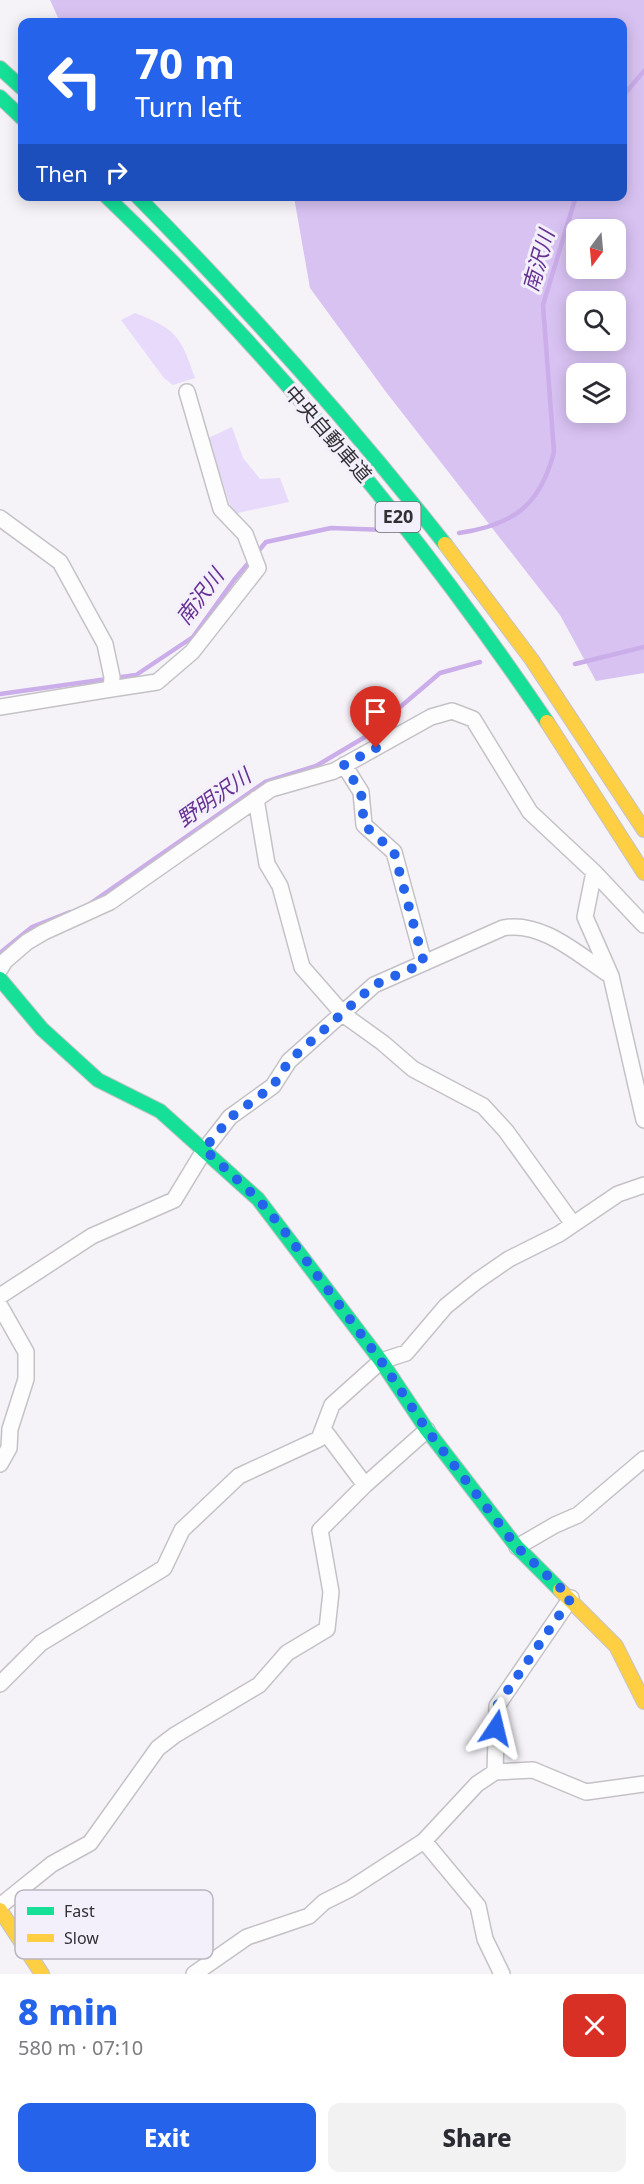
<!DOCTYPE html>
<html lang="en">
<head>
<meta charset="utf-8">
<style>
	body { margin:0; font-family:"Noto Sans","Noto Sans JP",sans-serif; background:#f2f2f3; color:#2b2b33; height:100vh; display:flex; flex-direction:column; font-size:22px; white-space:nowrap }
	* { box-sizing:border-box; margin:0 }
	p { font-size:20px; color:#7c7c81 }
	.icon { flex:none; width:33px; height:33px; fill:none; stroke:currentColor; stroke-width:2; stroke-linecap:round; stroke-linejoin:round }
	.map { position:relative; height:1974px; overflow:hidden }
	.details { display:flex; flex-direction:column; background:#fff; flex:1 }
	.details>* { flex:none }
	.hud { position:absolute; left:18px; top:18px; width:609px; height:183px; border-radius:12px; box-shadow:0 3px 15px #0003; background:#2563eb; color:#fff; overflow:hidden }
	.needle { width:39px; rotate:196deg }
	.fabs { position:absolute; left:566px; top:219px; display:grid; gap:12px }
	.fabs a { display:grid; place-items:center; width:60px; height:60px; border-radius:12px; background:#fff; box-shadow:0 3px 15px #0003; font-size:30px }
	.pin { position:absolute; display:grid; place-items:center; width:51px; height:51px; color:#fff; margin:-62px -26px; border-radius:50% 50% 50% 0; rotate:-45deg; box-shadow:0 0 6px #0007 }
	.pin .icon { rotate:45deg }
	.me { position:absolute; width:66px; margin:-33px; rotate:10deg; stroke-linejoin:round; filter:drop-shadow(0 0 4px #0008) }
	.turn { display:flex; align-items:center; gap:21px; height:126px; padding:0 18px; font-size:27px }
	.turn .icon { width:78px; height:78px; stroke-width:2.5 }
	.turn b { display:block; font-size:42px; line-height:51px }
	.then { display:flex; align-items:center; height:57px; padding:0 18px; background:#0003; gap:12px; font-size:22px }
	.round { display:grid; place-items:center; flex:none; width:63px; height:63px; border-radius:12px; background:#f2f2f3 }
	.head { display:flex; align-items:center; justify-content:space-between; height:102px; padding:0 18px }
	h1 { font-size:36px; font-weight:800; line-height:45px; color:#2563eb }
	.action { display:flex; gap:12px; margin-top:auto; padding:12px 18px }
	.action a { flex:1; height:69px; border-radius:12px; background:#2563eb; color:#fff; font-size:24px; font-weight:800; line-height:69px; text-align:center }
	.action a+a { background:#f2f2f3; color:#2b2b33 }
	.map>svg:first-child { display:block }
	.green { fill:#e8dafb }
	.forest { fill:#d8c2f2; fill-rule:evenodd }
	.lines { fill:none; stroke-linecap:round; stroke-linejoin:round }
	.stream { stroke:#caade9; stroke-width:4.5 }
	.street-casing { stroke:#c4c2c6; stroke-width:18 }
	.fast-casing { stroke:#c4c2c6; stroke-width:16 }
	.slow-casing { stroke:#c4c2c6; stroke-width:16 }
	.street { stroke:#fefdfe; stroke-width:15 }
	.fast { stroke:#16e098; stroke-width:14 }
	.slow { stroke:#ffcf43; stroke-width:14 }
	.route { stroke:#2563eb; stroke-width:10; stroke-dasharray:0 18 }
	.labels { text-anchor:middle; stroke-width:6; stroke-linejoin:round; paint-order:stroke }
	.shield { fill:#f4f0fb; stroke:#6c6a70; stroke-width:1.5 }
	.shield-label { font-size:18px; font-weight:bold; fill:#323035 }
	.street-label { font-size:20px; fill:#323035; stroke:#f4f0fb }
	.water-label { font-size:21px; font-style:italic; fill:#653193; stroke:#f4f0fb }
	.key { fill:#f4f0fb; stroke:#bab6c0; stroke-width:1.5 }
	.key-label { font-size:16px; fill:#323035 }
</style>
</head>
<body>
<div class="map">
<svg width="644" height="1974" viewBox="0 0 644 1974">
	<rect width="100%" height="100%" fill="#f5f3f8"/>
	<path class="green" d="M 135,313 C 177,329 181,337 195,378 L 173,385 L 164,378 L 121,320 Z
		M 232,427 L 243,458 L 260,479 L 280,478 L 289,502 L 233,514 L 208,438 Z"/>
	<path class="forest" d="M 50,0 L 644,0 L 644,673 L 596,681 L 560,615 L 386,392 L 310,288 L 294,197 L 622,196 L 622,22 L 60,22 ZM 576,230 L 615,230 L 615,268 L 576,268 ZM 576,302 L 615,302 L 615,340 L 576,340 ZM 576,374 L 615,374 L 615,412 L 576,412 Z"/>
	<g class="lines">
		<path class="stream" d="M 622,97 L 644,71
			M 459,533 C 513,525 540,506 554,452 L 543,305 L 576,196
			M 575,664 L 644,647
			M 0,694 L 136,675 L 193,637 L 234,580 L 266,542 L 331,528 L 386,530
			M 91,903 L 265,782 L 316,766 L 365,737 L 440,673 L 480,662
			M 0,953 L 32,927 L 70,912"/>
		<g class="street-casing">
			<path id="street" d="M 0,518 L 60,562 L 105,644 L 112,677 L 111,689 L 0,707
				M 111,689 L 157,682 L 192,652 L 258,568 L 245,534 L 221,509 L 187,392
				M 344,765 L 361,792 L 364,825 L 394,852 L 424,963
				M 256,799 L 267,864 L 280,886 L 302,967 L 344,1015 L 383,1043 L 413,1069 L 483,1106 L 506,1131 L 573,1224
				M 594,872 L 585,917 L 611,976 L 644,1120
				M 0,969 L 5,961 L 27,942 L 44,932 L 110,902 L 271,789 L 334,771 L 431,717 L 452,711 L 473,719 L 530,812 L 594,872 L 644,925
				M 0,1296 L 92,1236 L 174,1200 L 205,1149 L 230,1117 L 273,1086 L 289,1061 L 374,985 L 503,928 C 542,920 580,956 611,976
				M 0,1306 L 26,1352 L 26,1379 L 10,1429 L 9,1448 L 0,1464
				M 323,1429 L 365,1485
				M 517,1547 L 555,1525 L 578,1515 L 644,1459
				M 0,1684 L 41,1643 L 164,1568 L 182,1530 L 239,1476 L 319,1439 L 332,1405 L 381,1361 L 406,1353 L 446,1306 L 477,1281 L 509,1259 L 559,1234 L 618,1194 L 644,1185
				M 495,1772 L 497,1706 L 571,1598
				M 424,1841 L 478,1906 L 485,1939 L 502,1974
				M 0,1906 L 52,1864 L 90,1843 L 158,1748 L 175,1735 L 259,1685 L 287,1653 L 327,1629 L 331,1592 L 320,1530 L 365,1485 L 427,1430
				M 194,1974 L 247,1937 L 309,1916 L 324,1902 L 350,1889 L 424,1841 L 477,1784 L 495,1772 L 533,1770 L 586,1792 L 644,1784"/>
		</g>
		<g class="fast-casing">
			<path id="fast" d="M 0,68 L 22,88
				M 0,97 L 22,118
				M 106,196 C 271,354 419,533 547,722
				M 137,196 C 246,307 349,422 445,544
				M 0,979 L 42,1029 L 98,1080 L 160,1111 L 258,1199 L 381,1361 L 427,1430 L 517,1547 L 560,1590"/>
		</g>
		<g class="slow-casing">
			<path id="slow" d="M 445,544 L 532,660 L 644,830
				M 547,722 L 644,873
				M 560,1590 L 616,1646 L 644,1702
				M 0,1910 L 42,1974"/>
		</g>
		<use href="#street" class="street"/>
		<use href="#fast" class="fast"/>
		<use href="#slow" class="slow"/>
	</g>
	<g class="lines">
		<path class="route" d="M 376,748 L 344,765 L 361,792 L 364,825 L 394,852 L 424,963 L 374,985 L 289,1061 L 273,1086 L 231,1117 L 204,1149 L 258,1199 L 279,1224 L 381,1361 L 427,1430 L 517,1547 L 571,1598 L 497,1706 L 496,1728"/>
	</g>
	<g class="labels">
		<rect class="shield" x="375.5" y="502" width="45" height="30" rx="4.5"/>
		<g class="shield-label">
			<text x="398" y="523">E20</text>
		</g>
		<g class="street-label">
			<text transform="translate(328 434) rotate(49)" y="7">中央自動車道</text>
		</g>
		<g class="water-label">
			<text transform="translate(539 261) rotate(-74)" y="7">南沢川</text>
			<text transform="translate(200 597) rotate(-53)" y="7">南沢川</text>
			<text transform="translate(214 798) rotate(-35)" y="7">野明沢川</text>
		</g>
	</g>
	<rect x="15" y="1890" width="198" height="69" rx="9" class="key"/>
	<rect x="27" y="1907" width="27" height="8" fill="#16e098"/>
	<rect x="27" y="1934" width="27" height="8" fill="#ffcf43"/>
	<g class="key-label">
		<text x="64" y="1917">Fast</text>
		<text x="64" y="1944">Slow</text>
	</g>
</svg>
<div class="fabs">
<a><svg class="needle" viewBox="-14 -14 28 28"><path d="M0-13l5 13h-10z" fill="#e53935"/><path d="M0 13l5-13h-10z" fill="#7c7c81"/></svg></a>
<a><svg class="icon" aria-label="search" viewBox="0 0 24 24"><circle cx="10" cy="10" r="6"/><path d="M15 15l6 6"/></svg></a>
<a><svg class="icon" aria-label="layers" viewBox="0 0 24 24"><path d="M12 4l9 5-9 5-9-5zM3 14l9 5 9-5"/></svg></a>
</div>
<div class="pin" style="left:376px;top:748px;background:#d93025"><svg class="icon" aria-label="arrive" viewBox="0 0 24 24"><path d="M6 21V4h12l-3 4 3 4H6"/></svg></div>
<svg class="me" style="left:496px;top:1728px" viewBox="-20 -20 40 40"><path d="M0-17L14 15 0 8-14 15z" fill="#2563eb" stroke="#fff" stroke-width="4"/></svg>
<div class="hud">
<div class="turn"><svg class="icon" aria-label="left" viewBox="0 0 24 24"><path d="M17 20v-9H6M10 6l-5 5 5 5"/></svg><div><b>70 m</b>Turn left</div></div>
<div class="then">Then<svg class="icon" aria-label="right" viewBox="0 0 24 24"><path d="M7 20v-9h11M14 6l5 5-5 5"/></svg></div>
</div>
</div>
<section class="details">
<div class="head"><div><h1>8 min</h1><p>580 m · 07:10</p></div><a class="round" style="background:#d93025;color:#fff"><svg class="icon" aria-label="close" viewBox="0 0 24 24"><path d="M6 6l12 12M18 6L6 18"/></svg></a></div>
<div class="action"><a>Exit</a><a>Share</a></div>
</section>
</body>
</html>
